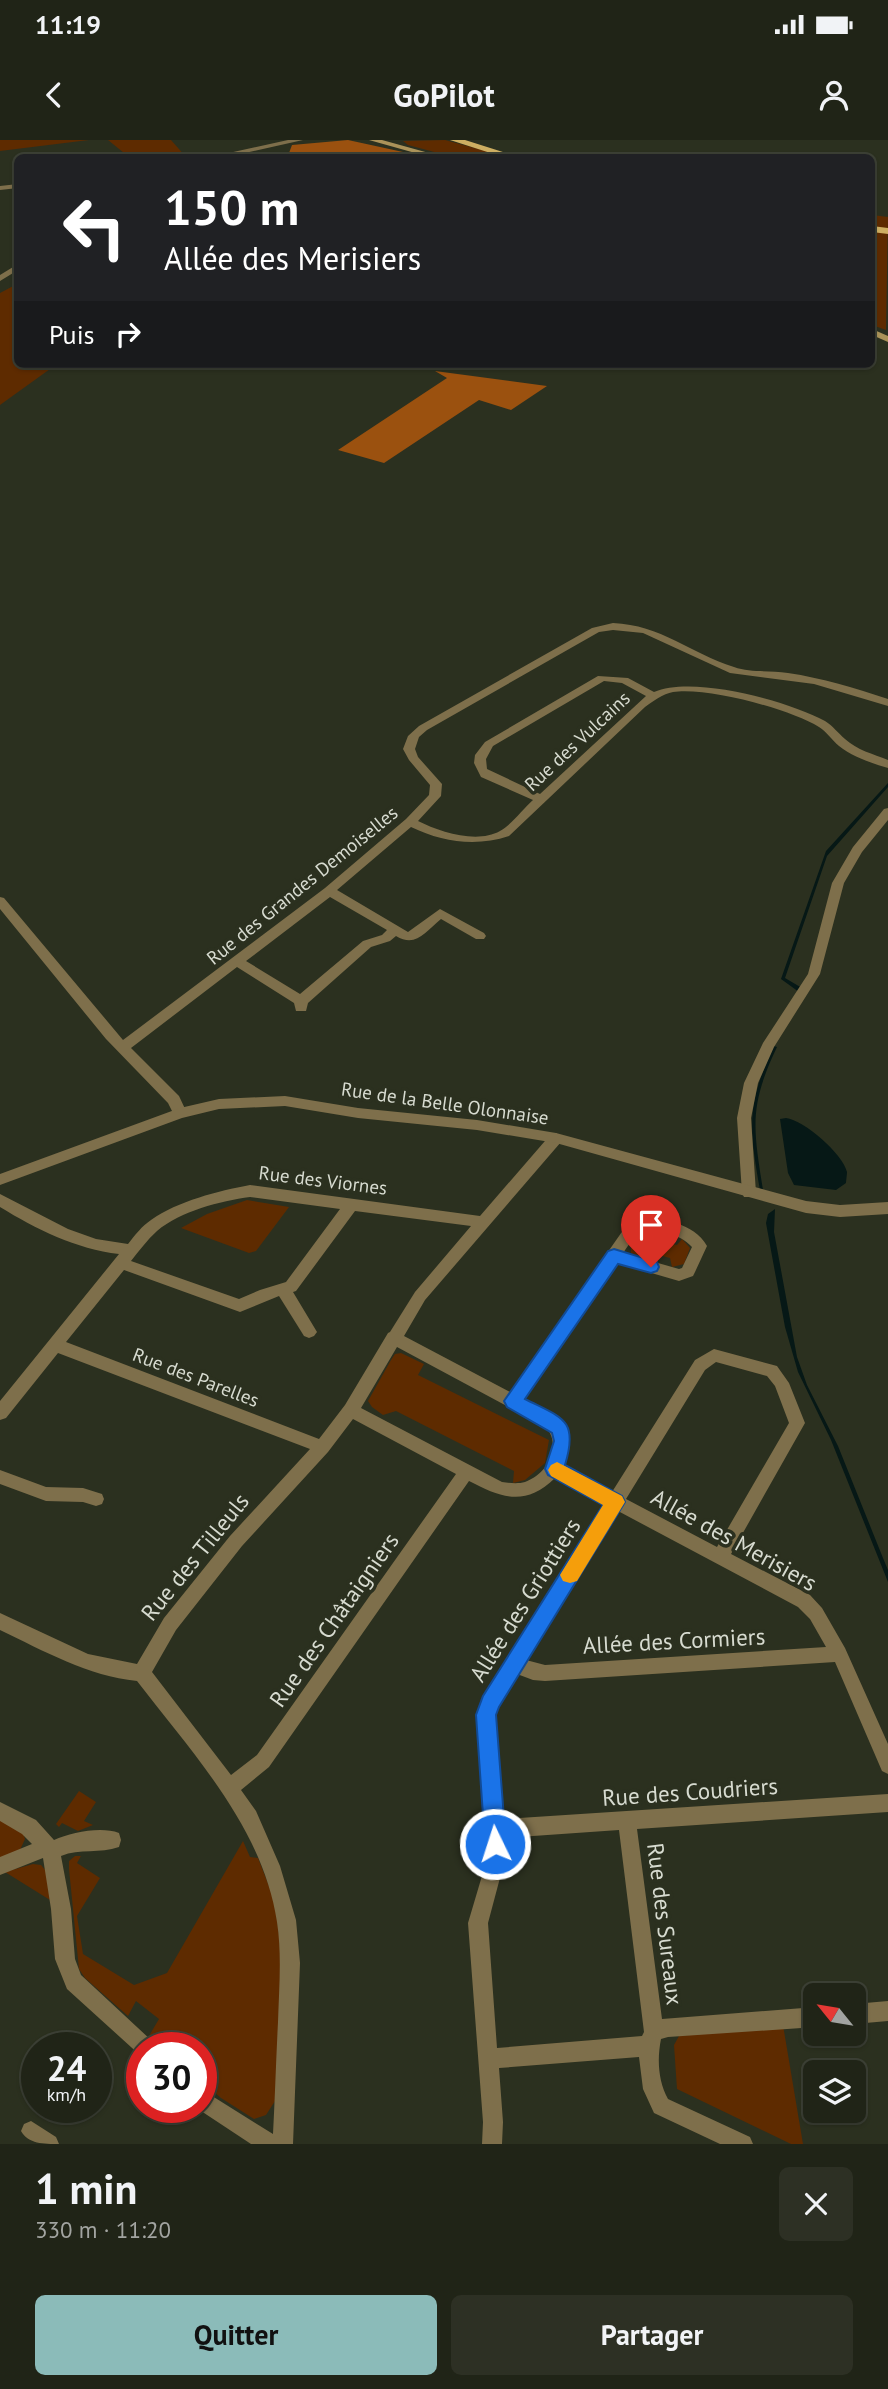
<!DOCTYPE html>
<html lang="fr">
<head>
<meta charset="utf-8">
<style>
	body { margin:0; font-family:"PT Sans",sans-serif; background:#2d3024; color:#f1f3f6; height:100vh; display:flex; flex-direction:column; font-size:26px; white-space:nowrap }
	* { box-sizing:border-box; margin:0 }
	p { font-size:23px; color:#a2a4a1 }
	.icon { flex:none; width:38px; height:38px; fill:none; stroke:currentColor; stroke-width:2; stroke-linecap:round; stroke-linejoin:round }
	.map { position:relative; height:2004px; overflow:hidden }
	.sheet { display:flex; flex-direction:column; background:#202417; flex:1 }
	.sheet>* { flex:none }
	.top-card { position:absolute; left:14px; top:14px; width:861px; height:214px; border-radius:10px; box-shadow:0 2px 5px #0004,0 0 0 2px #3d4136; background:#202124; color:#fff; overflow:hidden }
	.needle { width:46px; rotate:300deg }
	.fabs { position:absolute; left:803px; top:1843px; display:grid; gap:14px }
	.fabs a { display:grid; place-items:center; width:63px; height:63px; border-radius:10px; background:#202417; box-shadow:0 2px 5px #0004,0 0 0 2px #3d4136; font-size:35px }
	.speed { position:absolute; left:21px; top:1892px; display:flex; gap:14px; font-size:35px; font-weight:700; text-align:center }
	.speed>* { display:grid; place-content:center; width:91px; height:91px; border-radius:50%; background:#202417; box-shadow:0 2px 5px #0004,0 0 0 2px #3d4136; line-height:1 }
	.speed small { font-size:18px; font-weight:400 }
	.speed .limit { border:10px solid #d22; background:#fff; color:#111 }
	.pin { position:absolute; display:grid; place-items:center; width:60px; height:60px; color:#fff; margin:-72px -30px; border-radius:50% 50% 50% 0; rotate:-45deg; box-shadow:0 0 7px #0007 }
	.pin .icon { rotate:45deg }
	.me { position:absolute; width:77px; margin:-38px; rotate:356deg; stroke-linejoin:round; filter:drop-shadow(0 0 5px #0008) }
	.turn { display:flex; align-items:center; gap:24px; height:147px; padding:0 35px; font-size:32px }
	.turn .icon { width:91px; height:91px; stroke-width:2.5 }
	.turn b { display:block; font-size:49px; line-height:60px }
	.then { display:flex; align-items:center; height:66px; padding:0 35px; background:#0003; gap:14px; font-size:26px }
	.round { display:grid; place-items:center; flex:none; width:74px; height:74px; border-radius:10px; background:#2d3024 }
	.summary { display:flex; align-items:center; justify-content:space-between; height:119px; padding:0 35px }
	h1 { font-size:42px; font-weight:700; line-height:52px }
	.cta { display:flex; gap:14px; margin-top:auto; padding:14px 35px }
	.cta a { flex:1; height:80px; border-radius:10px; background:#8bbbb9; color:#111; font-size:28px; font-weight:700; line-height:80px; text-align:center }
	.cta a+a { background:#2d3024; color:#f1f3f6 }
	.status { display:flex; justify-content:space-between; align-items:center; height:49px; padding:0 35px; background:#202417; direction:ltr }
	.status svg { height:19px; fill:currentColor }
	header { display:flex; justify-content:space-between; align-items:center; height:91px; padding:0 35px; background:#202417; font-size:32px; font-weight:700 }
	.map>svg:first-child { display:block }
	.green { fill:#5e2b00 }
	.forest { fill:#9b510f }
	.water { fill:#061816 }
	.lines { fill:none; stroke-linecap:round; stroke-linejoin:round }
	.minor { fill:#7e6f4b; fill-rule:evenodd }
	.tertiary { fill:#7e6f4b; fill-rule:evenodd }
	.secondary { fill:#ab9359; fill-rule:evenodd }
	.primary { fill:#ceaf62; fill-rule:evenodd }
	.route { fill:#1a73e8; stroke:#114b97; stroke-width:2 }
	.slow { fill:#f59e0b }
	.labels { text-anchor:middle; stroke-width:7; stroke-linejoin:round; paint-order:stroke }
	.street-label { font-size:19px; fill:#d7dbd0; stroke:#2b301f }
	.near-street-label { font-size:23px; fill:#d7dbd0; stroke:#2b301f }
</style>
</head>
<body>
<div class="status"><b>11:19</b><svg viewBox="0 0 49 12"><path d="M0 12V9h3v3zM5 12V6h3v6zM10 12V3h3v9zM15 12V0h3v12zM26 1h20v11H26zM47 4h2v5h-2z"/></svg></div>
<header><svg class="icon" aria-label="back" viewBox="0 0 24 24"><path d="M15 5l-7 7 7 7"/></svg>GoPilot<svg class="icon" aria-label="person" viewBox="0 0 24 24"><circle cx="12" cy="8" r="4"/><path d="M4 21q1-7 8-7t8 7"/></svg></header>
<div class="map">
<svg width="888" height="2004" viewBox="0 0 888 2004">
	<rect width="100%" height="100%" fill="#2b301f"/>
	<path class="green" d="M 0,0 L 89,0 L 0,11 Z
		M 108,0 L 171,0 L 186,17 L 129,17 Z
		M 445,0 L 508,17 L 453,17 L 408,5 L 403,1 Z
		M 872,75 L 888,77 L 886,190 L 872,185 Z
		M 17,144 L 18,224 L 57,224 L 0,265 L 0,153 Z
		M 247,1060 L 289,1067 L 256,1111 L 249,1113 L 181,1088 L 207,1074 Z
		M 646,1089 L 653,1090 L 653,1099 L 677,1105 L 682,1099 L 690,1108 L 684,1124 L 672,1127 L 670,1118 L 647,1112 L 637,1116 L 631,1113 L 631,1108 Z
		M 401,1213 L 424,1224 L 418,1235 L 549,1300 L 545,1323 L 525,1340 L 513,1343 L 514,1331 L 396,1271 L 383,1275 L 372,1267 L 368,1261 L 391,1220 L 395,1214 Z
		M 79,1651 L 96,1662 L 84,1681 L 93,1685 L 78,1691 L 62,1683 L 59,1687 L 56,1684 Z
		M 0,1679 L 23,1693 L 25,1699 L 20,1710 L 0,1718 Z
		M 243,1701 L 250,1717 L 258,1718 L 274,1759 L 283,1821 L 275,1961 L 266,1975 L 254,1979 L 221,1958 L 201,1941 L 201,1908 L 162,1907 L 149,1896 L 159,1879 L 136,1861 L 128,1876 L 85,1838 L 79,1829 L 69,1729 L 69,1721 L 75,1716 L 81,1716 L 77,1723 L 100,1738 L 77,1776 L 83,1814 L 134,1845 L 167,1833 Z
		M 33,1724 L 41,1725 L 46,1731 L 50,1760 L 5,1732 Z
		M 783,1885 L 803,2004 L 791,2004 L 677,1949 L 674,1905 L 679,1896 Z"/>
	<path class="forest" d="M 348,0 L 426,17 L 296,18 L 289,13 L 292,5 Z
		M 435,231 L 547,246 L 511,270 L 479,260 L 384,323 L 338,310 L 447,238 Z"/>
	<path class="water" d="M 888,643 L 888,647 L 827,716 L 785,838 L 802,848 L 799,852 L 781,839 L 826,711 Z
		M 774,906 L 777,907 C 749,966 753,987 763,1050 L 760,1050 C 749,988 746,965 774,906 Z
		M 786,978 C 804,980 843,1014 847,1032 C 847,1034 846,1042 846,1043 L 836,1050 L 794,1045 L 788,1033 L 780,979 Z
		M 775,1069 L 774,1092 L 797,1217 L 807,1245 L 838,1306 L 883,1418 L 888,1430 L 888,1442 L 831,1300 L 798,1232 L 785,1187 L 766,1083 L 768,1074 Z"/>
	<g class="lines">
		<path class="minor" d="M 18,124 L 18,130 L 0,141 L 0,135 Z
			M 613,483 C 661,485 690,513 734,527 C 751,533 770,530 788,533 C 822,538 855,548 888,559 L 888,566 L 814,544 L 730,533 L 643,493 L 613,490 L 599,492 L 427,590 L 419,597 L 415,609 L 418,617 L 442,644 L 441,656 L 418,681 C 440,692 477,704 500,691 C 512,684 523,669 533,660 L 481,637 L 474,623 L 475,615 L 485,602 L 598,536 L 628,538 L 654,552 C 694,535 787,561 825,581 C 833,586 838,593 845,599 C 857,610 873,614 888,620 L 888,628 C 871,623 853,617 839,606 C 832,600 827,592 819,587 C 790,569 708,547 673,552 C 663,554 653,561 645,567 L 509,696 C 476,707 442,702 411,687 L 337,750 L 408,792 L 440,769 L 484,793 L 486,796 L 484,799 L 476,799 L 441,779 C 425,792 416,808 396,796 L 390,801 L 371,807 L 308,863 L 306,871 L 296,871 L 294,863 L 237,827 L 131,908 L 179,956 L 187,973 L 180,978 L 175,977 L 168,963 L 106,899 L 0,769 L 0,757 L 4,758 L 123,900 L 325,748 L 406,679 L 429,655 L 430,645 L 409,620 L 403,609 L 408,596 L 419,586 L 592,488 ZM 604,541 L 622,543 L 646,556 L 540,654 L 487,629 L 486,619 L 493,606 ZM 330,757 L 387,790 L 382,795 L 363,801 L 300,854 L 246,821 Z
			M 888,668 L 888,680 L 862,712 L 844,743 L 820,834 L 774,907 L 758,943 L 751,978 L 756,1053 L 754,1057 L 744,1057 L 742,1053 L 737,978 L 744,943 L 763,903 L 808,834 L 832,743 L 853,707 L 884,669 Z
			M 556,993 L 563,998 L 561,1002 L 425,1160 L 404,1196 L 510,1252 L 633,1076 L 638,1074 C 662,1080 694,1082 707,1106 L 695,1132 L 693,1136 L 679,1141 L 617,1123 L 523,1259 C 553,1275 584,1287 563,1326 L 612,1352 L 695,1220 L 714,1209 L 777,1226 L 789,1243 L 805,1283 L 731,1414 L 810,1455 L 822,1468 L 845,1508 L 888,1604 L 888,1634 L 882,1631 L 835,1522 L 545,1541 L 533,1540 L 517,1534 L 498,1566 L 495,1575 L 503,1679 L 888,1654 L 888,1672 L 637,1689 L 662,1879 L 816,1867 L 816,1887 L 668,1897 L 661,1899 C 657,1919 658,1941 668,1959 L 750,1997 L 753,2004 L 720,2004 L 654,1973 L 643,1949 L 639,1917 L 499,1928 L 503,1982 L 502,2004 L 482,2004 L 483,1982 L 468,1783 L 487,1719 L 477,1575 L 484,1556 L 604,1364 L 555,1338 C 525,1367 502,1358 469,1341 L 269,1627 L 241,1650 L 256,1671 L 280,1726 L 296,1780 L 300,1823 L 293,2004 L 251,2004 L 195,1967 L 201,1967 L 201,1949 L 273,1994 C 275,1957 276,1920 278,1882 C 279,1849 282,1815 277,1782 C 263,1688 193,1614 137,1541 C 88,1536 44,1511 0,1490 L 0,1473 L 88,1514 L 137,1524 L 164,1478 L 230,1396 L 310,1309 L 58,1213 L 6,1278 L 0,1280 L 0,1261 L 119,1114 C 76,1109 36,1089 0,1067 L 0,1054 L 68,1089 L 96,1099 L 128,1104 C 135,1095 142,1086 151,1080 C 178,1061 218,1051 250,1045 L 480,1076 L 551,994 ZM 250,1057 L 340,1069 L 286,1142 L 260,1150 L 239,1159 L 131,1121 C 139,1111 147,1100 157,1091 C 181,1071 220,1061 250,1057 ZM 355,1071 L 471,1086 L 415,1152 L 390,1192 L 388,1193 L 345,1265 L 319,1299 L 66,1202 L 124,1130 L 240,1172 L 279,1156 L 304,1196 L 309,1198 L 314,1196 L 317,1192 L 293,1152 L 296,1151 ZM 641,1087 C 660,1091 679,1093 692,1107 L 682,1128 L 679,1129 L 623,1113 ZM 397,1207 L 546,1287 C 562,1306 548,1334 525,1342 C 518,1344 509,1343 502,1342 L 361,1268 ZM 716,1222 L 767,1236 L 775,1246 L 789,1283 L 717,1407 L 626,1359 L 705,1230 ZM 353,1279 L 456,1334 L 257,1615 L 231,1635 L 152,1532 L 176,1490 L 242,1406 L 328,1312 ZM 618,1371 L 798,1467 L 810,1479 L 826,1507 L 545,1525 L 526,1520 ZM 619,1690 L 644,1892 L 642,1896 L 497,1908 L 488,1783 L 505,1719 L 504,1698 Z
			M 0,1330 L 46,1347 L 83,1348 L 102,1354 L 104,1359 L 102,1364 L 96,1366 L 83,1362 L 46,1361 L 0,1344 Z
			M 0,1662 L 36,1680 L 54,1700 C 71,1693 100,1686 119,1693 L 121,1700 L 119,1707 C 100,1714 80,1708 61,1716 L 71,1769 L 75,1819 L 81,1835 L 152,1901 L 155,1908 L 142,1908 L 142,1917 L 67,1849 L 55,1819 L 51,1769 L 43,1718 L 0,1735 L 0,1717 L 32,1704 L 22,1694 L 0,1681 Z
			M 888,1861 L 888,1881 L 854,1884 L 854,1864 Z
			M 31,1981 L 56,1997 L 59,2004 C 44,2004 28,2004 21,1991 L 24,1984 Z"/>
		<path class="tertiary" d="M 288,0 L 303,0 L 223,18 L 206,18 Z
			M 18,44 L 18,48 L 0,50 L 0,46 Z
			M 285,956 L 358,968 L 477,980 L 556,993 L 806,1061 L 840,1065 L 888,1062 L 888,1074 L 840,1077 L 806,1073 L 556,1003 L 477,990 L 358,978 L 285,966 L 219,969 L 182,978 L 0,1045 L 0,1034 L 180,968 L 219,959 Z"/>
		<path class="secondary" d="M 369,0 L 382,0 L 447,18 L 433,18 Z
			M 872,189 L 888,196 L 888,202 L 872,195 Z"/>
		<path class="primary" d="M 450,0 L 465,0 L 522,18 L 506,18 Z
			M 872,86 L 888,88 L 888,94 L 872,92 Z"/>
	</g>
	<path class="route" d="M 614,1109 L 657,1122 L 659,1127 L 657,1131 L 651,1133 L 618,1124 L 525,1259 C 562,1278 579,1279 565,1325 L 622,1356 L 625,1362 L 499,1567 L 496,1575 L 506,1704 L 503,1712 L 495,1715 L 488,1712 L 485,1704 L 476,1575 L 483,1556 L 603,1365 L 548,1335 L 545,1329 L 554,1301 L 552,1293 L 507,1267 L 504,1261 L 608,1111 Z"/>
	<path class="slow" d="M 557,1322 L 622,1356 L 625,1362 L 577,1441 L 570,1443 L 563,1441 L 560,1435 L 603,1365 L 551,1336 L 548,1330 L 551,1325 Z"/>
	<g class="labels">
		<g class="street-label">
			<text transform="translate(577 601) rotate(-43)" y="7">Rue des Vulcains</text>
			<text transform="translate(302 745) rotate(-39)" y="7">Rue des Grandes Demoiselles</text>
			<text transform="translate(445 963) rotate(8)" y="7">Rue de la Belle Olonnaise</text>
			<text transform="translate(323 1040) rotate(7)" y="7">Rue des Viornes</text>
			<text transform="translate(196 1237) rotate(21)" y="7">Rue des Parelles</text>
		</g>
		<g class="near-street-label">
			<text transform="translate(734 1400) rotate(29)" y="8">Allée des Merisiers</text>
			<text transform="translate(195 1417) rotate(-51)" y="8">Rue des Tilleuls</text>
			<text transform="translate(525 1460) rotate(-58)" y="8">Allée des Griottiers</text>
			<text transform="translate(334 1480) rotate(-55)" y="8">Rue des Châtaigniers</text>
			<text transform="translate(674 1501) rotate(-3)" y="8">Allée des Cormiers</text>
			<text transform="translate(690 1652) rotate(-4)" y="8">Rue des Coudriers</text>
			<text transform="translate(665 1784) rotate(83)" y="8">Rue des Sureaux</text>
		</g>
	</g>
</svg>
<div class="fabs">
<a><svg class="needle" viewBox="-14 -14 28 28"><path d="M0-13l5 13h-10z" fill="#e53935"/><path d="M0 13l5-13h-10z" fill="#a2a4a1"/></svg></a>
<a><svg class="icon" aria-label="layers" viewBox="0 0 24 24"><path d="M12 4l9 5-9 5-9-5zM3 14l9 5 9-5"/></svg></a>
</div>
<div class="speed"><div>24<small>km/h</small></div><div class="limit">30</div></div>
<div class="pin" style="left:651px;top:1127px;background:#d93025"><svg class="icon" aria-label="arrive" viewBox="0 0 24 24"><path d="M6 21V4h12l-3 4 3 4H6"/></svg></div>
<svg class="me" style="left:495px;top:1704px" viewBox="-20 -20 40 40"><circle r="17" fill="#1a73e8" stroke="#fff" stroke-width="3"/><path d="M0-11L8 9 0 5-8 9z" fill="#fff"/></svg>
<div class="top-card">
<div class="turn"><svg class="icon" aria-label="left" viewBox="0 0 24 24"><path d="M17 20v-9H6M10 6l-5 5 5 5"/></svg><div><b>150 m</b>Allée des Merisiers</div></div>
<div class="then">Puis<svg class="icon" aria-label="right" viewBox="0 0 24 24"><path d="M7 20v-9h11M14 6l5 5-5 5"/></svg></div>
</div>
</div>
<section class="sheet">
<div class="summary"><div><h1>1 min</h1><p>330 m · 11:20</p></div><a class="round"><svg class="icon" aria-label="close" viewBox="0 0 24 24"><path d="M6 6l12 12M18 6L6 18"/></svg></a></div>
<div class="cta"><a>Quitter</a><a>Partager</a></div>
</section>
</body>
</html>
